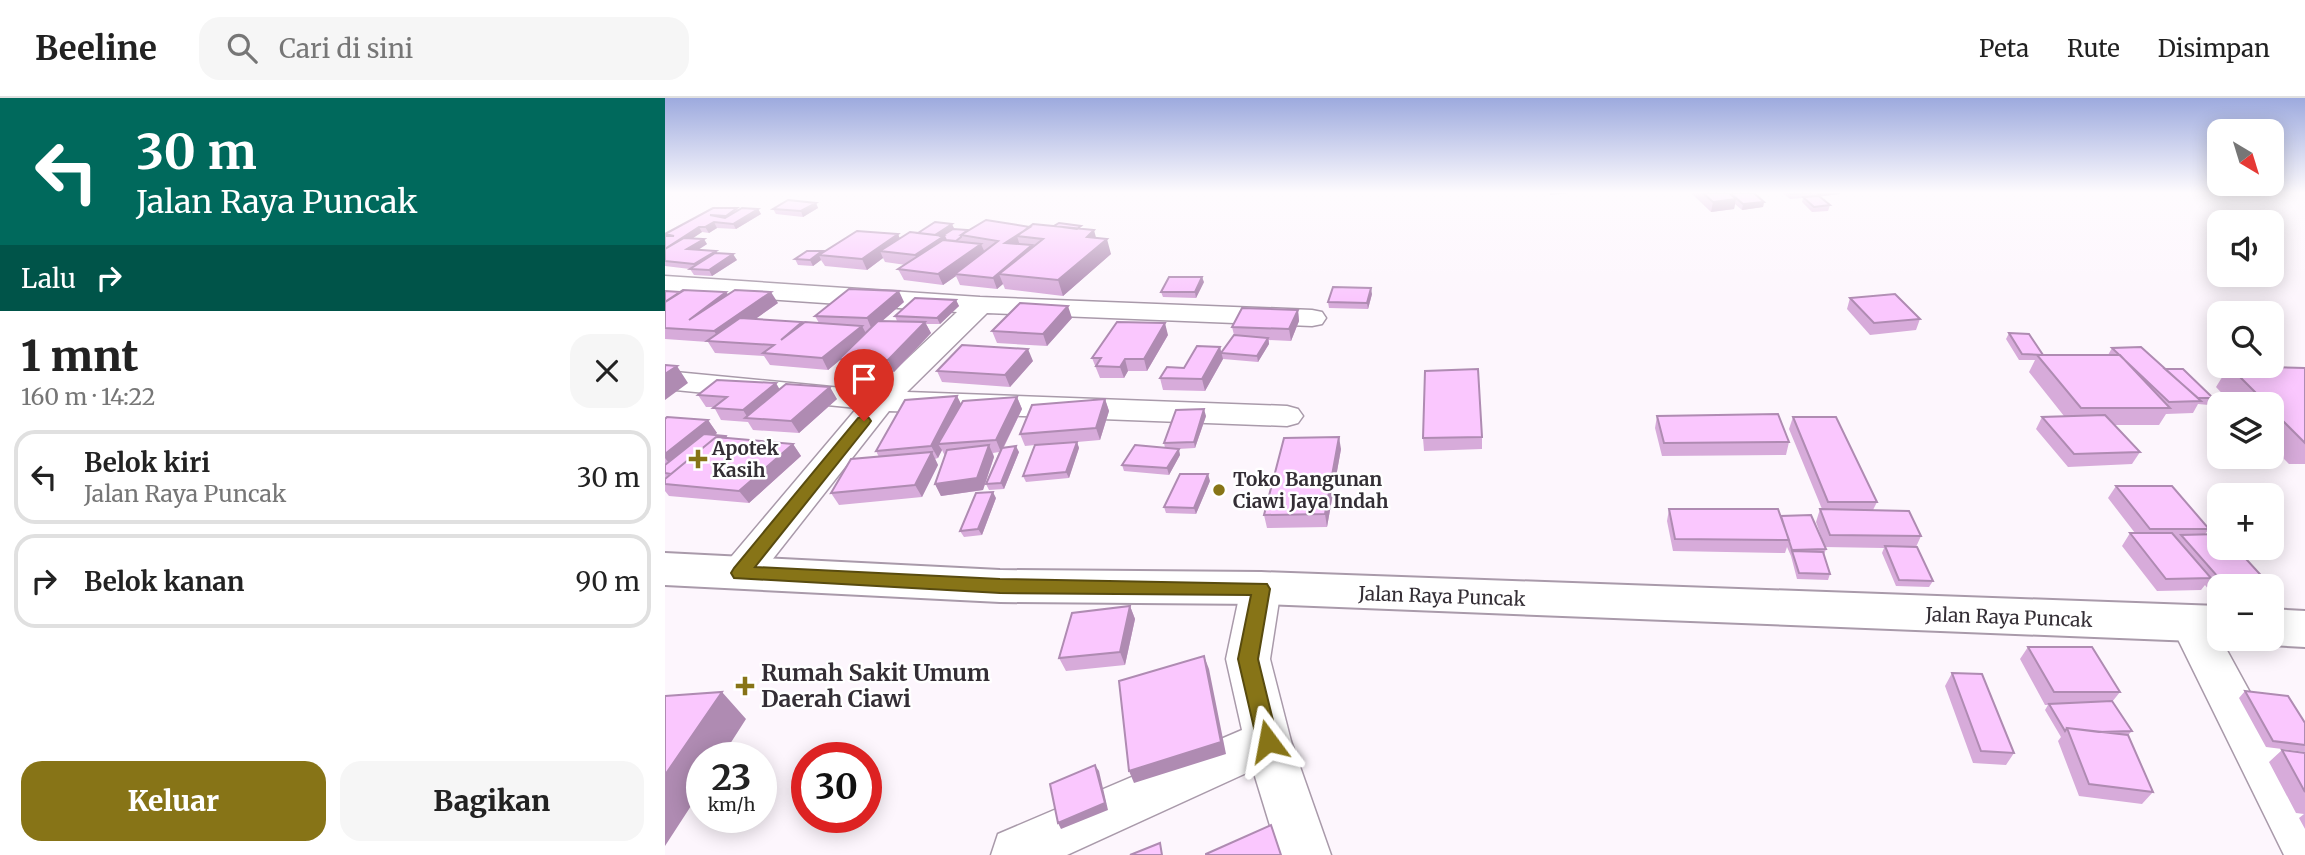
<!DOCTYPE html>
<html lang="id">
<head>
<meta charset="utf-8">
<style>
	body { margin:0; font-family:Merriweather,serif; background:#f6f6f6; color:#222; height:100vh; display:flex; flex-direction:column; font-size:26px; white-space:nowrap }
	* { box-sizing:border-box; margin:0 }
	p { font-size:23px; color:#767676 }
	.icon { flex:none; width:38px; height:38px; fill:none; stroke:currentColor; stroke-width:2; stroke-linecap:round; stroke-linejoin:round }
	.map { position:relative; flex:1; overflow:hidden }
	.panel { display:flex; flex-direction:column; background:#fff; width:665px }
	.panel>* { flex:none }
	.banner { background:#00695c; color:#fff; overflow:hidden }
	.needle { width:46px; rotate:142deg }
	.tools { position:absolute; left:1542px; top:21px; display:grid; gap:14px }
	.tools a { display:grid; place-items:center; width:77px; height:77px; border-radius:14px; background:#fff; box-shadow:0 4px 18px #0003; font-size:35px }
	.speed { position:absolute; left:21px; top:644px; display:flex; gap:14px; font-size:35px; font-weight:700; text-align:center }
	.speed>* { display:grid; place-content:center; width:91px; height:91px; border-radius:50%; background:#fff; box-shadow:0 4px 18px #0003; line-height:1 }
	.speed small { font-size:18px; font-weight:400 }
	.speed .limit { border:10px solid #d22; background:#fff; color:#111 }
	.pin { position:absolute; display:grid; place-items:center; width:60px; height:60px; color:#fff; margin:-72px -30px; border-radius:50% 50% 50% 0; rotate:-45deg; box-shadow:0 0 7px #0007 }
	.pin .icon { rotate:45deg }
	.me { position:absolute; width:77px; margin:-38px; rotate:347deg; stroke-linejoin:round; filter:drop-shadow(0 0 5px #0008) }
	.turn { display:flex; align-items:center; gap:24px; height:147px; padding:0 21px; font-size:32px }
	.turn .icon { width:91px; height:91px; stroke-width:2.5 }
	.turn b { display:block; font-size:49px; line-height:60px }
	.then { display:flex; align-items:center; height:66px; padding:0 21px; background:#0003; gap:14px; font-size:26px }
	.round { display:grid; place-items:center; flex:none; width:74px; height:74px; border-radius:21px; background:#f6f6f6 }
	.headline { display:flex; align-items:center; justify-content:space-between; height:119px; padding:0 21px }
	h1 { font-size:42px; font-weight:800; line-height:52px }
	.primary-button { display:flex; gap:14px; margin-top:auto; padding:14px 21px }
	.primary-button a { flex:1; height:80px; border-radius:21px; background:#877417; color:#fff; font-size:28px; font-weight:800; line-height:80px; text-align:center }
	.primary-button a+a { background:#f6f6f6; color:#222 }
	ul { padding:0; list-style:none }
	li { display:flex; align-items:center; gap:21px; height:94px; margin:0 14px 10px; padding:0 7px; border:4px solid #e0e0e0; border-radius:21px }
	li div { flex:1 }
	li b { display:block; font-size:26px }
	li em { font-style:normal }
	header { display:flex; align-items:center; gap:42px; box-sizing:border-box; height:98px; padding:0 35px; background:#fff; border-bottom:2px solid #e0e0e0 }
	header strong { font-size:33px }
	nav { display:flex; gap:38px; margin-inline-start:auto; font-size:24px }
	.search { width:490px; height:63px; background:#f6f6f6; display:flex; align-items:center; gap:18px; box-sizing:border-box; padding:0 24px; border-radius:21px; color:#767676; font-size:26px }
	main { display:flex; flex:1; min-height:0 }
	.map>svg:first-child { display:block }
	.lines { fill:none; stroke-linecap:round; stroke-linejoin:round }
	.minor-casing { stroke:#a99aaa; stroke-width:3 }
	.trunk-casing { stroke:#a99aaa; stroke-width:4 }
	.minor { fill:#fff; fill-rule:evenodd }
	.trunk { fill:#fff; fill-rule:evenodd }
	.wall { fill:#d7abda }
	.shaded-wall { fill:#af8bb2 }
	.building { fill:#fac7fe; stroke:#af8bb2; stroke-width:2 }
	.route { fill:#877417; stroke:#584b0f; stroke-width:2 }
	.poi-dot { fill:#877417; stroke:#fff; stroke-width:2.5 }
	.labels { text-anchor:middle; stroke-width:5; stroke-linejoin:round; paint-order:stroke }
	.poi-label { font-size:19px; font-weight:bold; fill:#342e35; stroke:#fff; text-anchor:start }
	.street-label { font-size:19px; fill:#342e35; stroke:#fff }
	.near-poi-label { font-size:23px; font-weight:bold; fill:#342e35; stroke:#fff; text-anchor:start }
</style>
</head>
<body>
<header>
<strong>Beeline</strong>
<div class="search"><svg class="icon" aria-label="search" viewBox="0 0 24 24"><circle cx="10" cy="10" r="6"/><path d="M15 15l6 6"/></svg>Cari di sini</div>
<nav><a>Peta</a><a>Rute</a><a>Disimpan</a></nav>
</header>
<main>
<section class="panel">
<div class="banner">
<div class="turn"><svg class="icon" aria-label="left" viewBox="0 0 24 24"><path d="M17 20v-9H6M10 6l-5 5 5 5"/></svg><div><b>30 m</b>Jalan Raya Puncak</div></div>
<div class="then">Lalu<svg class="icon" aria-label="right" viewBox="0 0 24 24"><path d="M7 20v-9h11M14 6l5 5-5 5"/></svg></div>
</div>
<div class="headline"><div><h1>1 mnt</h1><p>160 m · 14:22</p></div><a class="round"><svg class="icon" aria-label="close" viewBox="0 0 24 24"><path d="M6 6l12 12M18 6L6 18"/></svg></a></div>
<ul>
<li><svg class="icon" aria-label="left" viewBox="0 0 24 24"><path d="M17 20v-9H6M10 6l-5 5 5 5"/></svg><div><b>Belok kiri</b><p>Jalan Raya Puncak</p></div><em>30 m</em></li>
<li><svg class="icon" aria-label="right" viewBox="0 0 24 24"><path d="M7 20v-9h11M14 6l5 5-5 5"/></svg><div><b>Belok kanan</b></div><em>90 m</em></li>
</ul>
<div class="primary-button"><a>Keluar</a><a>Bagikan</a></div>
</section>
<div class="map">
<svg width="1640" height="757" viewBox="0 0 1640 757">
	<rect width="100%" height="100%" fill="#fdf6fd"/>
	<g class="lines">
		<g class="minor-casing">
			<path id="minor" d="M 0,178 L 315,199 L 647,212 L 657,214 L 661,220 L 657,226 L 647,228 L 322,215 L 242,294 L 622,308 L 633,311 L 638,318 L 633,325 L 622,328 L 224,313 L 89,485 L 75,489 L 61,485 L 55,475 L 61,465 L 192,310 L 0,291 L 0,273 L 208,293 L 292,214 L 0,194 Z
				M 596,475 L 610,479 L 616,490 L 605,561 L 626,643 L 666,757 L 614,757 L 588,672 L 402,757 L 326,757 L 333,736 L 577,632 L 561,561 L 576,490 L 582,479 Z
				M 1526,509 L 1541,514 L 1640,695 L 1640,757 L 1619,757 L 1505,525 L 1511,514 Z"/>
		</g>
		<g class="trunk-casing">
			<path id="trunk" d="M 0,455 L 335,472 L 596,474 L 1554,508 L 1554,541 L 1563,541 L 1554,544 L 596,506 L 335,504 L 0,487 Z
				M 1606,511 L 1640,513 L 1640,549 L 1606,547 L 1590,542 L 1606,541 Z"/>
		</g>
		<use href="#minor" class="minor"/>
		<use href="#trunk" class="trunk"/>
	</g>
	<path class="wall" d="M 1026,95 L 1089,95 L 1099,104 L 1098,109 L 1077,112 L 1070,106 L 1069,111 L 1046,114 Z
		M 1118,95 L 1175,95 L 1175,96 L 1155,98 L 1165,107 L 1163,113 L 1147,114 L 1137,104 L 1138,100 L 1125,101 Z
		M 151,105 L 153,110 L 138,119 L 111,116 L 108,111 Z
		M 72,110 L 73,112 L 93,111 L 96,116 L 71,131 L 52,130 L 44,135 L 37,134 L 28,140 L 42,146 L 33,152 L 52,155 L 72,162 L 47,178 L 29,177 L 25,171 L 0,168 L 0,138 L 2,138 L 0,136 Z
		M 365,129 L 417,131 L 431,140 L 446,156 L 398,198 L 340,191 L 338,186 L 332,191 L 295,187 L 291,178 L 278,187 L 239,182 L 233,171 L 241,167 L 220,164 L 218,160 L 202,172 L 160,168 L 156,162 L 148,168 L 133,167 L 130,161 L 157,153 L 158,155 L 233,136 L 235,141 L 253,135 L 289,131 L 303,132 Z
		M 539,184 L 531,200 L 498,199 L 496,194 Z
		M 0,193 L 61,194 L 63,196 L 113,205 L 90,221 L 138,226 L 154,225 L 150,218 L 239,204 L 217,223 L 232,223 L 230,218 L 291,202 L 294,208 L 275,226 L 261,226 L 266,235 L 229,274 L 180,273 L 175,262 L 163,272 L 105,267 L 99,258 L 50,255 L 43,244 L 0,241 Z
		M 707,196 L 703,211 L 664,210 L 663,204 Z
		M 1185,200 L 1255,221 L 1251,232 L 1205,237 L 1182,211 Z
		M 633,212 L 634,223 L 626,243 L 604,242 L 604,246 L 593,264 L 558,261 L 540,293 L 498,292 L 495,280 L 519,270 L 555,249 L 556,255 L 569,237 L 567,229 Z
		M 407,220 L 382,248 L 332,245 L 327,233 Z
		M 1344,235 L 1377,257 L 1443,257 L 1447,250 L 1500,271 L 1548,300 L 1544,307 L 1533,306 L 1528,315 L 1501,316 L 1494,327 L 1450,327 L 1475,354 L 1467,366 L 1403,369 L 1371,331 L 1377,319 L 1399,318 L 1364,274 L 1370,262 L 1354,262 L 1341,241 Z
		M 503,237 L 482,273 L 463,273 L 459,280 L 435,280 L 427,260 Z
		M 368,263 L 345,289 L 277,284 L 272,273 Z
		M 1564,268 L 1640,270 L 1640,366 L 1624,366 L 1606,348 L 1606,306 L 1567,306 L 1551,289 Z
		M 115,291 L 172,301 L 134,335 L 88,332 L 83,324 L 56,322 L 49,309 L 41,309 L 33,297 Z
		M 292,298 L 296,306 L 352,299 L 357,311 L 339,349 L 354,354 L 339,391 L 324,392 L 321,386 L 334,354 L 328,355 L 329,359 L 318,392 L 276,398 L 270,386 L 280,358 L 277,352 L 273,360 L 270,361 L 273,367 L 257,399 L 174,407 L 166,395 L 214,359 L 211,353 Z
		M 440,301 L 444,313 L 435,342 L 412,344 L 414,350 L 404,380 L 361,384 L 358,378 L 370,347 L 360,348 L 355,336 Z
		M 541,318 L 530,350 L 513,351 L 515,357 L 504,377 L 459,373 L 457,367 L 500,350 L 499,345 Z
		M 992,318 L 1124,344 L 1121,357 L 997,358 L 990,330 Z
		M 1128,319 L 1212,404 L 1208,412 L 1256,438 L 1251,449 L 1268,483 L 1264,489 L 1231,488 L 1217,455 L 1219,450 L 1160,449 L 1151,424 L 1155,411 L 1157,411 L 1124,331 Z
		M 0,321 L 43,322 L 52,335 L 49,337 L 61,338 L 63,340 L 128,346 L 136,358 L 84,405 L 4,398 L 0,393 Z
		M 817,339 L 817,351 L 759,353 L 758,340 Z
		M 676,351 L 662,429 L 602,430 L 599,417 Z
		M 545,383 L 531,416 L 501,415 L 499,409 Z
		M 1451,388 L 1544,431 L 1540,436 L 1604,486 L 1602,488 L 1554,488 L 1554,500 L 1550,500 L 1540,487 L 1536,492 L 1492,493 L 1457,448 L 1465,435 L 1470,435 L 1443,400 Z
		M 331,400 L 317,437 L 299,439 L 295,433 Z
		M 1004,411 L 1116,418 L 1161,451 L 1159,457 L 1165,476 L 1163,482 L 1132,481 L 1126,458 L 1122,449 L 1120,455 L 1008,453 L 1002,423 Z
		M 465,508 L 470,521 L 460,567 L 401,573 L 394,560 Z
		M 1363,549 L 1455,594 L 1447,604 L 1467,633 L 1463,637 L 1488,694 L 1477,706 L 1414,698 L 1393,643 L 1396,639 L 1380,612 L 1383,607 L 1380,607 L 1355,561 Z
		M 1287,575 L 1349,655 L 1341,667 L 1308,665 L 1280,588 Z
		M 1580,593 L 1640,625 L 1640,654 L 1601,649 L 1574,600 Z
		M 1617,652 L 1640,655 L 1640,731 L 1634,720 L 1639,716 L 1631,715 L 1604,664 Z"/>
	<path class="shaded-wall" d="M 885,95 L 907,95 L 885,97 Z
		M 1152,95 L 1175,95 L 1175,96 L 1151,99 Z
		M 1071,101 L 1069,111 L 1046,114 L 1048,104 Z
		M 1099,104 L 1098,109 L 1077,112 L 1078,106 Z
		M 151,105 L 153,110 L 138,119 L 136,113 Z
		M 93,111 L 96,116 L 71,131 L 68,126 Z
		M 49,124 L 52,130 L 44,135 L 40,129 Z
		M 287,126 L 290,132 L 284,149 L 255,168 L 250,157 L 266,140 Z
		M 34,129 L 37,134 L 0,159 L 0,151 Z
		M 365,129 L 352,138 L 355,148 L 340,145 Z
		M 429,132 L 433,147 L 422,139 Z
		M 233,136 L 237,146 L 215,153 L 218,160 L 202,172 L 197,161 Z
		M 39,141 L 42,146 L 25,157 L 22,151 Z
		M 442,141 L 446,156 L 398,198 L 393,182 Z
		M 316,146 L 321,157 L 290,176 L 291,178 L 278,187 L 273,176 Z
		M 367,147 L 371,158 L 334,176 L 338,186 L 332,191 L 328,180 Z
		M 51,153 L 54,158 L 33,172 L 29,166 Z
		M 157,153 L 159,158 L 154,157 L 156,162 L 148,168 L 145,162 Z
		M 68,156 L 72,162 L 47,178 L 44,172 Z
		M 537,179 L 539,184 L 531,200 L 530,194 Z
		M 706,190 L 707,196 L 703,211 L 702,205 Z
		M 234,193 L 239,204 L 207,232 L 202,220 Z
		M 61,194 L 68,205 L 24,222 Z
		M 106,194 L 113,205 L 58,244 L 56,244 L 49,233 Z
		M 291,202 L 294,208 L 275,226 L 272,220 Z
		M 403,208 L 407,220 L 382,248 L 378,236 Z
		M 633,212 L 634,223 L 626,243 L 624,231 Z
		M 260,224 L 266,235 L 229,274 L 223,262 Z
		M 500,225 L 503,237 L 482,273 L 479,261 Z
		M 197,228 L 203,239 L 174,261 L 175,262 L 163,272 L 157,260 Z
		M 603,240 L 604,246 L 593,264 L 592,258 Z
		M 555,249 L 558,261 L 540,293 L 537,281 Z
		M 363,251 L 368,263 L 345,289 L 340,277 Z
		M 460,261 L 463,273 L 459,280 L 455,269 Z
		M 12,268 L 23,285 L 0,302 L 0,276 Z
		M 111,285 L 118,297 L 83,320 L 78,312 Z
		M 165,289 L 172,301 L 134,335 L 126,323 Z
		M 292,298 L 298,310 L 273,346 L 277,352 L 273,360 L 266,348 Z
		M 352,299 L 357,311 L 336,354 L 331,342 Z
		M 440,301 L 444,313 L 435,342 L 431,330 Z
		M 539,311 L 541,318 L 530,350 L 529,344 Z
		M 43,322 L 52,335 L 8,370 L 0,360 L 0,356 Z
		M 674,339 L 676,351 L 662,429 L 660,416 Z
		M 412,344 L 414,350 L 404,380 L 401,374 Z
		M 128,346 L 136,358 L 84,405 L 74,393 Z
		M 324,347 L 329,359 L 318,392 L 276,398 L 270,386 Z
		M 351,348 L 354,354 L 339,391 L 336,385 Z
		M 514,351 L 515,357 L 504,377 L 502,370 Z
		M 267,354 L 273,367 L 257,399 L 250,387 Z
		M 543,376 L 545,383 L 531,416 L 529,410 Z
		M 328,394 L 331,400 L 317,437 L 313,431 Z
		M 465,508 L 470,521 L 460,567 L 455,554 Z
		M 539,558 L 544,571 L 561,656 L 469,685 L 464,673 Z
		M 57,594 L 81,621 L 56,660 L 37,660 L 37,691 L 0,748 L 0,677 Z
		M 430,667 L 434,673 L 443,712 L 396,731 L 393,725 Z"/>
	<path class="building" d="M 1038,95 L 1064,95 L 1071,101 L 1048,104 Z
		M 1065,95 L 1089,95 L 1099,104 L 1078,106 Z
		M 1125,95 L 1147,95 L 1126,96 Z
		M 1154,98 L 1165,107 L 1149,109 L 1138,99 Z
		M 123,102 L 151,105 L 136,113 L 108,111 Z
		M 48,110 L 72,110 L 61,118 L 45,117 L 60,120 L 77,110 L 93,111 L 68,126 L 49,124 L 40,129 L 34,129 L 0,151 L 0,138 L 9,138 L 0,136 Z
		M 321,122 L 365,129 L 340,145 L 367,147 L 328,180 L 290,176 L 333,143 L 296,137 Z
		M 270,124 L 287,126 L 270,137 L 253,135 Z
		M 394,125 L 416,128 L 412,131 L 389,128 Z
		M 368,126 L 429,132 L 422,139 L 442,141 L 393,182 L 334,176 L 378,141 L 352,138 Z
		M 288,131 L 303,132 L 296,137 L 296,139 L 291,143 L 281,142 L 279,138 L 277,138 Z
		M 192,133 L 233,136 L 197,161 L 154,157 Z
		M 245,134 L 279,138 L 250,157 L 215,153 Z
		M 19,140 L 39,141 L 22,151 L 51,153 L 29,166 L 0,163 L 0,151 Z
		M 278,142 L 316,146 L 273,176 L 233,171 Z
		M 142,153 L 157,153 L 145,162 L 130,161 Z
		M 50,155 L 68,156 L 44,172 L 25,171 Z
		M 504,179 L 537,179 L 530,194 L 496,194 Z
		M 668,189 L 706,190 L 702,205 L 663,204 Z
		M 184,191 L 234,193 L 202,220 L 150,218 Z
		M 18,192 L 61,194 L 24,222 L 70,192 L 106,194 L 49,233 L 0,230 L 0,204 Z
		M 0,193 L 16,194 L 0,204 Z
		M 1230,196 L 1255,221 L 1209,225 L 1185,200 Z
		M 250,200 L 291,202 L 272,220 L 230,218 Z
		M 355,205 L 403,208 L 378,236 L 327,233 Z
		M 577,210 L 633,212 L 624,231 L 567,229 Z
		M 75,220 L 137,224 L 116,242 L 140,224 L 197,228 L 157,260 L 98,255 L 109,247 L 42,243 Z
		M 213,223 L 260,224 L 223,262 L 174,261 Z
		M 452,224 L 500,225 L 479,261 L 460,261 L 455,269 L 431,268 L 436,260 L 427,260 Z
		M 1344,235 L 1364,236 L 1378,257 L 1357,256 Z
		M 569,237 L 603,240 L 592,258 L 556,255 Z
		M 297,247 L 363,251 L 340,277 L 272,273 Z
		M 532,248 L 555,249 L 537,281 L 495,280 L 502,269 L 519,270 Z
		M 1476,249 L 1536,303 L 1504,304 L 1447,250 Z
		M 1372,257 L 1455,257 L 1505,310 L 1416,310 Z
		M 0,267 L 12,268 L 0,276 Z
		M 1564,268 L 1640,270 L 1640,345 L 1606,311 L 1606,306 L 1602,306 Z
		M 813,271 L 817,339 L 758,340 L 760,273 Z
		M 1500,271 L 1518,271 L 1548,300 L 1533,300 Z
		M 52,282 L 111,285 L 78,312 L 48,310 L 62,299 L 33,297 Z
		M 121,286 L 165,289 L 126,323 L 80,320 Z
		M 292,298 L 266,348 L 211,353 L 240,302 Z
		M 352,299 L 331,342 L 273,346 L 298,303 Z
		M 440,301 L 431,330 L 355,336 L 367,307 Z
		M 539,311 L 529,344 L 499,345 L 511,312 Z
		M 1113,316 L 1124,344 L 999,345 L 992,318 Z
		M 1440,317 L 1475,354 L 1409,356 L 1377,319 Z
		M 2,319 L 43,322 L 0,356 L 0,321 Z
		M 1128,319 L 1171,319 L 1212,404 L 1163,404 Z
		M 39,336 L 61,338 L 60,340 L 51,339 L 6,376 L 0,375 L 0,367 Z
		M 51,339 L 128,346 L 74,393 L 0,386 L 0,381 Z
		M 674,339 L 660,416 L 599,417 L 619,340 Z
		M 412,344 L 401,374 L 358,378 L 370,347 Z
		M 324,347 L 312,380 L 270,386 L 282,352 Z
		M 470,347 L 514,351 L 502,370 L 457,367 Z
		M 351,348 L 336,385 L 321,386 L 337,350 Z
		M 267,354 L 250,387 L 166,395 L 186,361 Z
		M 515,376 L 543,376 L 529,410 L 499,409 Z
		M 1451,388 L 1507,388 L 1544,431 L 1485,431 Z
		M 328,394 L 313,431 L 295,433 L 311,395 Z
		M 1004,411 L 1113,411 L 1124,442 L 1010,441 Z
		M 1155,411 L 1244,413 L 1256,438 L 1165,437 Z
		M 1146,417 L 1161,451 L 1127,452 L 1116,418 Z
		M 1465,435 L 1507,435 L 1546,480 L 1501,481 Z
		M 1554,436 L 1554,450 L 1571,450 L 1604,486 L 1560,487 L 1516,437 Z
		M 1220,448 L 1252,449 L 1268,483 L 1234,482 Z
		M 1127,453 L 1158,454 L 1165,476 L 1134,475 Z
		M 465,508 L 455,554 L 394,560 L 407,515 Z
		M 1363,549 L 1427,549 L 1455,594 L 1389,594 Z
		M 539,558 L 556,644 L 464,673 L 454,583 Z
		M 1287,575 L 1317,576 L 1349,655 L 1316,653 Z
		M 1580,593 L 1623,598 L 1640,625 L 1640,647 L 1608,643 Z
		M 57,594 L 0,677 L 0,598 Z
		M 1447,603 L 1467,633 L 1434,634 L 1402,630 L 1400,633 L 1384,606 Z
		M 1402,630 L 1463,637 L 1488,694 L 1424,686 Z
		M 1617,652 L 1640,655 L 1640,694 Z
		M 430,667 L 440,705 L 393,725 L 385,686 Z
		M 606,727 L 616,757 L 541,757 L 541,756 Z
		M 495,745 L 497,757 L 465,757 Z"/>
	<linearGradient id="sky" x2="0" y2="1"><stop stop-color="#9daade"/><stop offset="0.47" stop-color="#fefbfe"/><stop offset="1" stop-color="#fefbfe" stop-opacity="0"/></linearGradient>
	<rect width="1640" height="201" fill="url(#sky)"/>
	<path class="route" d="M 199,318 L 204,320 L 206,323 L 204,326 L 90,469 L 335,481 L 602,486 L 605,491 L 593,561 L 613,643 L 610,649 L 603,652 L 595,649 L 592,643 L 573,561 L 586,497 L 335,495 L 69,480 L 66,475 L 69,470 L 193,320 Z"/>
	<g class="poi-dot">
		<path d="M29.5 350.5h7v7h7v7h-7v7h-7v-7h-7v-7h7z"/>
		<circle cx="554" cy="392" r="7"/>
		<path d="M76.5 577.5h7v7h7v7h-7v7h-7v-7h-7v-7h7z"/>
	</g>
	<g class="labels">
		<g class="poi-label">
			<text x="47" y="357">Apotek<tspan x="47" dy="22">Kasih</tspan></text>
			<text x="568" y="388">Toko Bangunan<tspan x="568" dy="22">Ciawi Jaya Indah</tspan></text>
		</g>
		<g class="street-label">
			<text transform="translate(777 498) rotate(2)" y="7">Jalan Raya Puncak</text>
			<text transform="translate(1344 519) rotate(2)" y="7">Jalan Raya Puncak</text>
		</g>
		<g class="near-poi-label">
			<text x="96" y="583">Rumah Sakit Umum<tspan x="96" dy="26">Daerah Ciawi</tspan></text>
		</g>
	</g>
</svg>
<div class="tools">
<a><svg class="needle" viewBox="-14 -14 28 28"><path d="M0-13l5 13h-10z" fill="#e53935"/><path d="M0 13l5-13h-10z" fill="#767676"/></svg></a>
<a><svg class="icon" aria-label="sound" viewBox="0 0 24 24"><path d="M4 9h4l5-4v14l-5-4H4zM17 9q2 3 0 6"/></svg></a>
<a><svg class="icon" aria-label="search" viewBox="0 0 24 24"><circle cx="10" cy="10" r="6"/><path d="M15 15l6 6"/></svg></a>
<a><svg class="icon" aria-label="layers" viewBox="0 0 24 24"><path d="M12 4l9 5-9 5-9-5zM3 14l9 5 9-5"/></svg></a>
<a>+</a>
<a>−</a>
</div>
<div class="speed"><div>23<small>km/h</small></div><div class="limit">30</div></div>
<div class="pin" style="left:199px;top:323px;background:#d93025"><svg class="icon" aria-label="arrive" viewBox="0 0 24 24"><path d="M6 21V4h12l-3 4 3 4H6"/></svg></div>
<svg class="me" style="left:603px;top:643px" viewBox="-20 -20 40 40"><path d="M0-17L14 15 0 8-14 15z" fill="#877417" stroke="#fff" stroke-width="4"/></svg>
</div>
</main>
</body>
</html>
